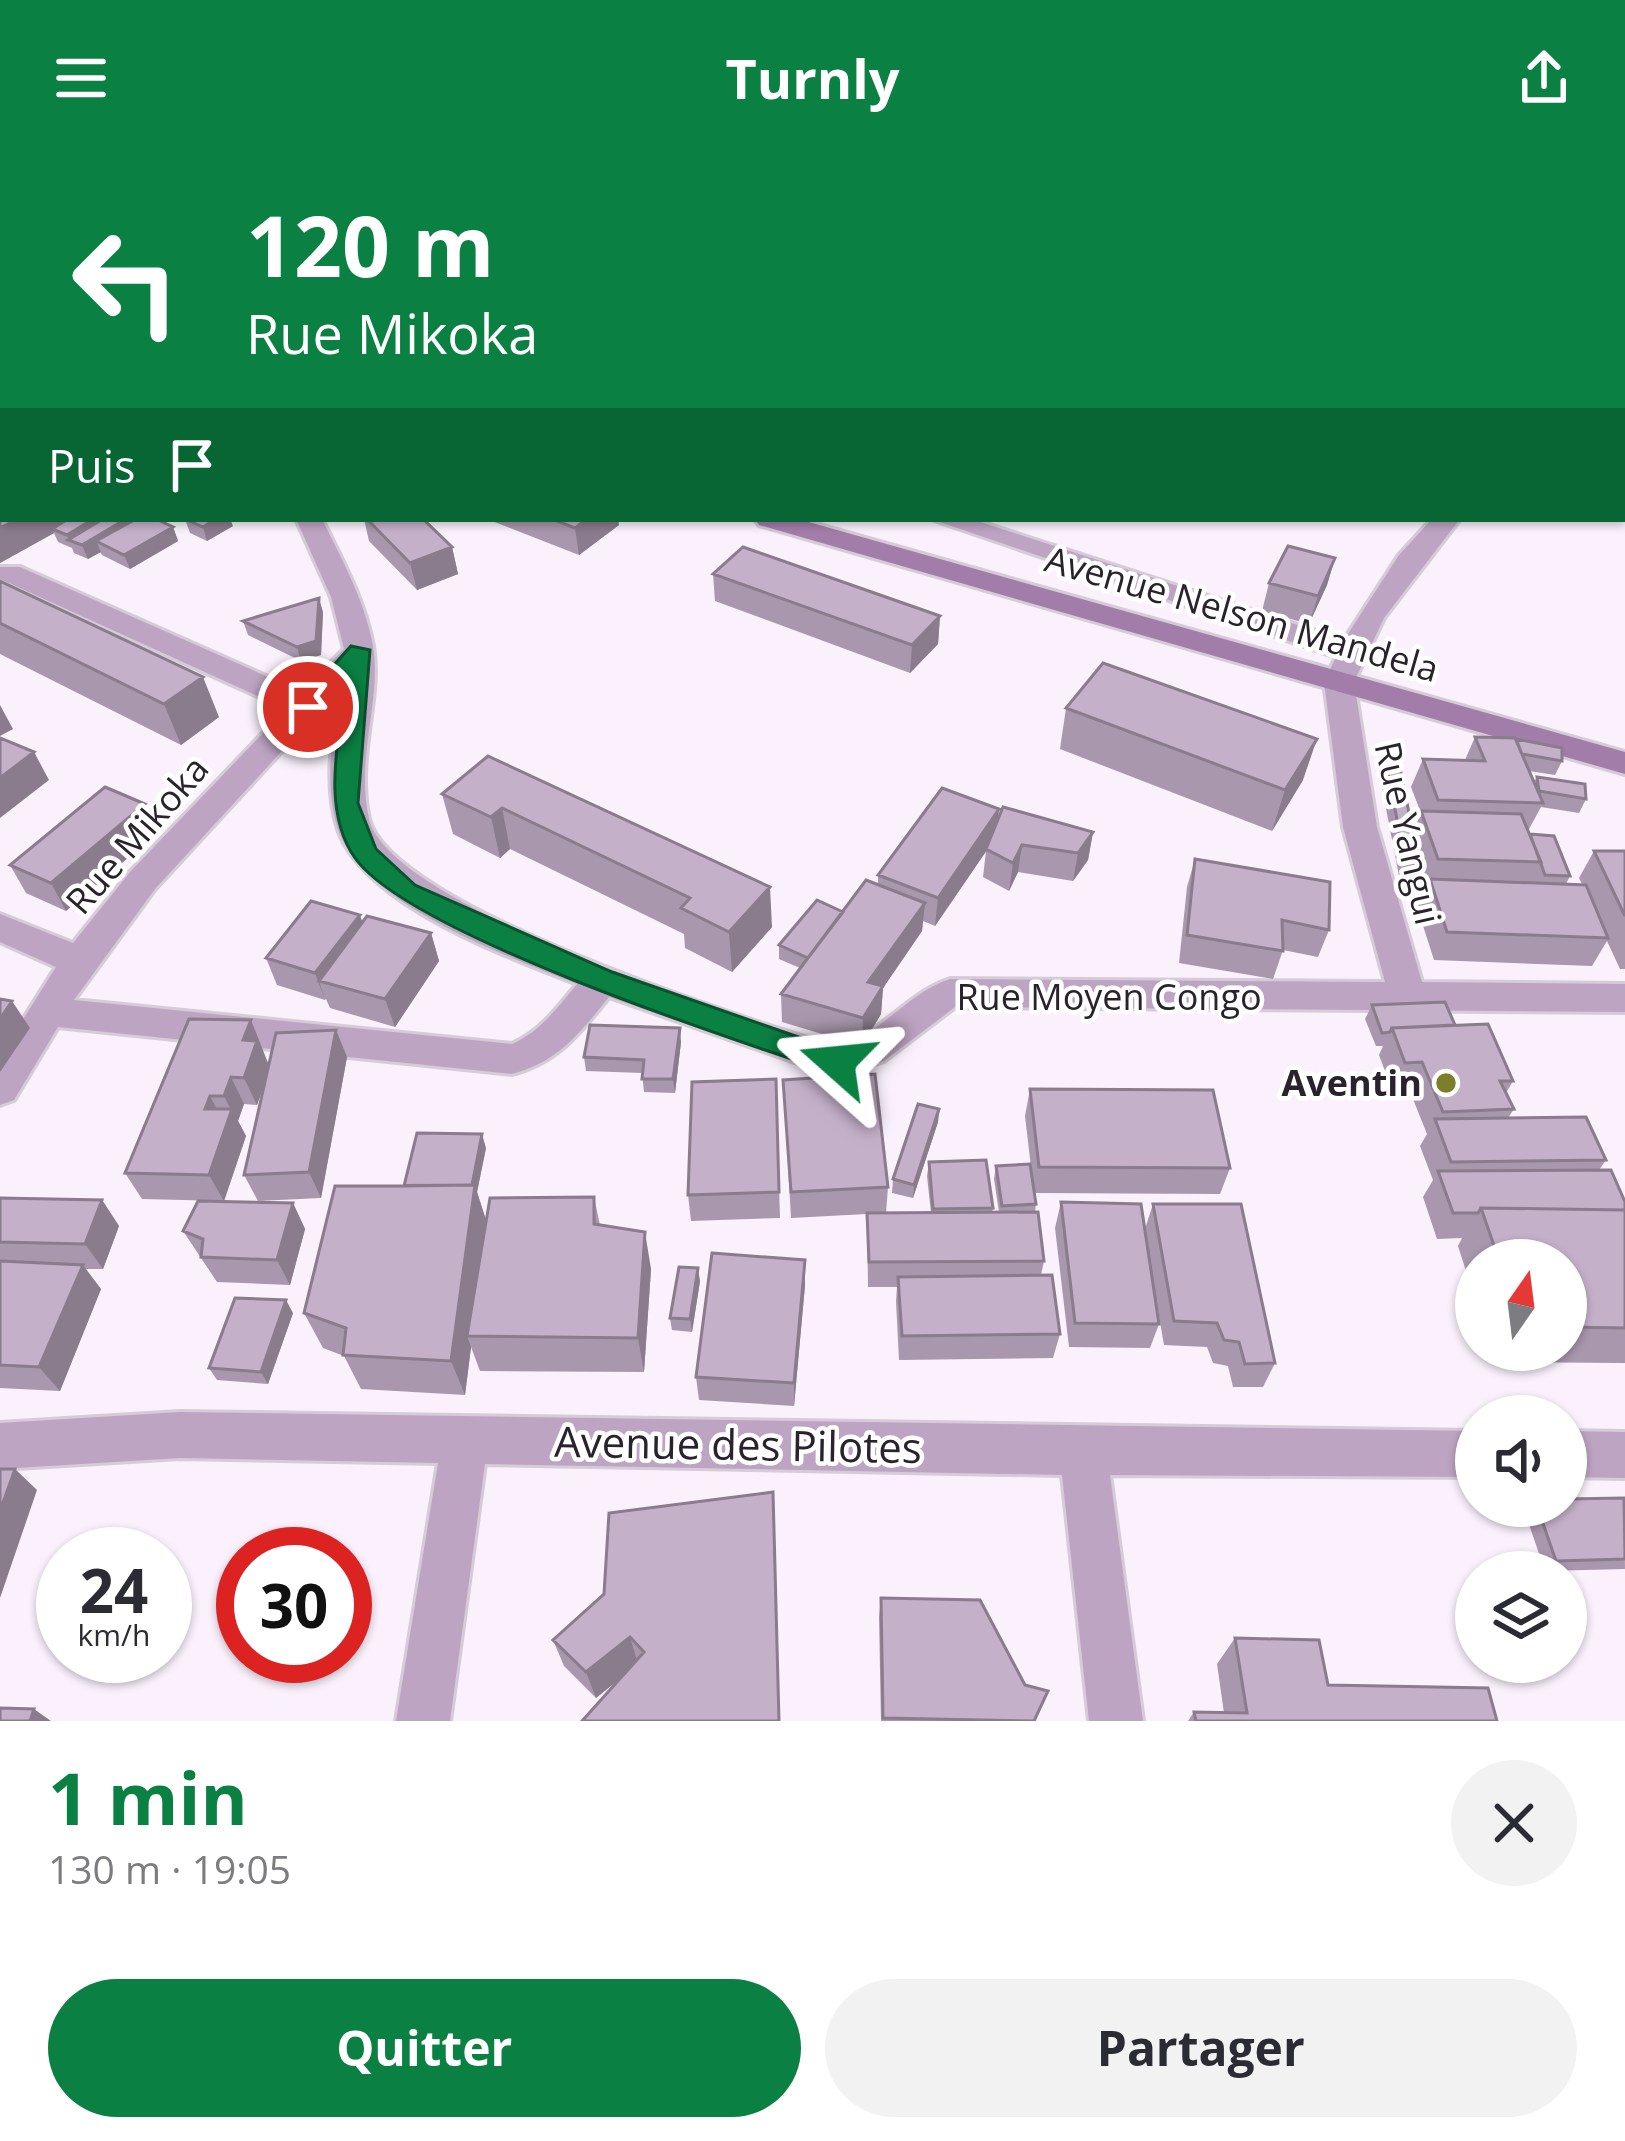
<!DOCTYPE html>
<html lang="fr">
<head>
<meta charset="utf-8">
<style>
	body { margin:0; font-family:"Open Sans",sans-serif; background:#f2f2f3; color:#2b2b33; height:100vh; display:flex; flex-direction:column; font-size:45px; white-space:nowrap }
	* { box-sizing:border-box; margin:0 }
	p { font-size:39px; color:#7c7c81 }
	.icon { flex:none; width:66px; height:66px; fill:none; stroke:currentColor; stroke-width:2; stroke-linecap:round; stroke-linejoin:round }
	.map { position:relative; height:1565px; overflow:hidden }
	.drawer { display:flex; flex-direction:column; background:#fff; flex:1 }
	.drawer>* { flex:none }
	.banner { position:absolute; left:0px; top:0px; width:1626px; height:366px; box-shadow:0 3px 9px #0004; background:#0b8043; color:#fff; overflow:hidden }
	.needle { width:78px; rotate:14deg }
	.controls { position:absolute; left:1455px; top:1083px; display:grid; gap:24px }
	.controls a { display:grid; place-items:center; width:132px; height:132px; border-radius:50%; background:#fff; box-shadow:0 3px 9px #0004; font-size:60px }
	.speed { position:absolute; left:36px; top:1371px; display:flex; gap:24px; font-size:60px; font-weight:700; text-align:center }
	.speed>* { display:grid; place-content:center; width:156px; height:156px; border-radius:50%; background:#fff; box-shadow:0 3px 9px #0004; line-height:1 }
	.speed small { font-size:30px; font-weight:400 }
	.speed .limit { border:18px solid #d22; background:#fff; color:#111 }
	.pin { position:absolute; display:grid; place-items:center; width:102px; height:102px; color:#fff; margin:-51px; border:6px solid #fff; border-radius:50%; box-shadow:0 3px 12px #0007 }
	.me { position:absolute; width:132px; margin:-66px; rotate:288deg; stroke-linejoin:round; filter:drop-shadow(0 0 9px #0008) }
	.turn { display:flex; align-items:center; gap:42px; height:252px; padding:0 48px; font-size:54px }
	.turn .icon { width:156px; height:156px; stroke-width:2.5 }
	.turn b { display:block; font-size:84px; line-height:102px }
	.then { display:flex; align-items:center; height:114px; padding:0 48px; background:#0003; gap:24px; font-size:45px }
	.round { display:grid; place-items:center; flex:none; width:126px; height:126px; border-radius:63px; background:#f2f2f3 }
	.overview { display:flex; align-items:center; justify-content:space-between; height:204px; padding:0 48px }
	h1 { font-size:72px; font-weight:700; line-height:90px; color:#0b8043 }
	.button { display:flex; gap:24px; margin-top:auto; padding:24px 48px }
	.button a { flex:1; height:138px; border-radius:72px; background:#0b8043; color:#fff; font-size:48px; font-weight:700; line-height:138px; text-align:center }
	.button a+a { background:#f2f2f3; color:#2b2b33 }
	header { display:flex; justify-content:space-between; align-items:center; height:156px; padding:0 48px; background:#0b8043; color:#fff; font-size:54px; font-weight:700 }
	.map>svg:first-child { display:block }
	.lines { fill:none; stroke-linecap:round; stroke-linejoin:round }
	.street-casing { stroke:#d5ccd7; stroke-width:6 }
	.secondary-casing { stroke:#d5ccd7; stroke-width:6 }
	.street { fill:#bea4c3; fill-rule:evenodd }
	.secondary { fill:#a37daa; fill-rule:evenodd }
	.wall { fill:#a997ad }
	.shaded-wall { fill:#8a7b8d }
	.building { fill:#c5b0c9; stroke:#8a7b8d; stroke-width:3 }
	.route { fill:#0b8043; stroke:#07532c; stroke-width:3 }
	.poi-dot { fill:#7c7f29; stroke:#fff; stroke-width:4.5 }
	.labels { text-anchor:middle; stroke-width:9; stroke-linejoin:round; paint-order:stroke }
	.street-label { font-size:36px; fill:#2a222c; stroke:#fff }
	.poi-label { font-size:36px; font-weight:bold; fill:#2a222c; stroke:#fff; text-anchor:end }
	.near-street-label { font-size:42px; fill:#2a222c; stroke:#fff }
</style>
</head>
<body>
<header><svg class="icon" aria-label="menu" viewBox="0 0 24 24"><path d="M4 6h16M4 12h16M4 18h16"/></svg>Turnly<svg class="icon" aria-label="share" viewBox="0 0 24 24"><path d="M12 15V3M7 8l5-5 5 5M5 13v7h14v-7"/></svg></header>
<div class="map">
<svg width="1625" height="1565" viewBox="0 0 1625 1565">
	<rect width="100%" height="100%" fill="#faf1fc"/>
	<g class="lines">
		<g class="street-casing">
			<path id="street" d="M 815,0 L 844,0 L 846,3 L 817,3 Z
				M 1623,186 L 1625,186 L 1625,200 L 1623,200 Z
				M 3,307 L 3,324 L 0,325 L 0,308 Z
				M 296,363 L 322,363 C 342,404 365,445 373,490 C 382,544 355,602 369,663 C 390,751 748,864 837,891 C 881,879 907,837 950,823 L 1385,826 L 1343,671 L 1324,526 L 1336,501 L 931,363 L 971,363 L 1344,484 L 1399,399 L 1432,363 L 1460,363 L 1384,462 L 1354,526 L 1377,671 L 1422,826 L 1625,828 L 1625,856 L 955,851 L 884,905 L 837,921 L 609,841 C 580,877 558,906 512,918 L 58,871 L 14,944 L 0,949 L 0,900 L 56,811 L 0,786 L 0,758 L 73,787 L 131,715 L 286,553 L 0,423 L 0,411 L 20,411 L 302,536 L 344,493 L 331,441 ZM 339,533 C 333,578 324,626 337,670 C 360,748 507,800 577,828 C 558,851 540,876 512,888 L 74,844 L 155,733 Z
				M 180,1256 L 1476,1275 L 1476,1321 L 1110,1319 L 1143,1565 L 1089,1565 L 1062,1319 L 485,1308 L 450,1565 L 396,1565 L 438,1307 L 180,1302 L 0,1313 L 0,1267 Z
				M 1566,1275 L 1625,1276 L 1625,1322 L 1566,1321 Z"/>
		</g>
		<g class="secondary-casing">
			<path id="secondary" d="M 3,65 L 3,77 L 0,78 L 0,66 Z
				M 0,134 L 3,135 L 3,149 L 0,148 Z
				M 755,363 L 798,363 L 1625,596 L 1625,618 L 759,369 Z"/>
		</g>
		<use href="#street" class="street"/>
		<use href="#secondary" class="secondary"/>
	</g>
	<path class="wall" d="M 0,0 L 32,1 L 86,0 L 82,3 L 3,3 L 3,21 L 0,21 Z
		M 962,0 L 1011,0 L 1011,3 L 963,3 Z
		M 0,319 L 3,363 L 173,371 L 178,385 L 130,413 L 102,399 L 100,396 L 88,403 L 74,397 L 72,392 L 58,386 L 54,377 L 0,407 Z
		M 185,363 L 233,370 L 207,385 L 190,377 Z
		M 364,363 L 423,363 L 452,391 L 458,418 L 417,434 L 369,385 Z
		M 487,363 L 618,363 L 619,369 L 579,399 Z
		M 1335,402 L 1327,429 L 1309,468 L 1262,455 L 1269,427 Z
		M 713,418 L 940,460 L 938,488 L 910,517 L 715,445 Z
		M 0,425 L 219,561 L 181,589 L 0,498 Z
		M 323,456 L 321,499 L 301,505 L 248,479 L 243,465 Z
		M 1066,552 L 1303,624 L 1272,675 L 1060,593 Z
		M 1475,581 L 1562,605 L 1555,619 L 1529,615 L 1534,626 L 1537,621 L 1586,643 L 1579,657 L 1541,651 L 1528,675 L 1530,679 L 1570,720 L 1566,728 L 1582,728 L 1579,722 L 1594,695 L 1625,695 L 1625,813 L 1620,813 L 1607,785 L 1592,810 L 1434,804 L 1417,751 L 1426,731 L 1418,708 L 1413,721 L 1399,720 L 1379,616 L 1385,601 L 1413,676 L 1421,657 L 1411,631 L 1423,603 L 1465,604 Z
		M 488,600 L 772,771 L 732,816 L 685,792 L 684,778 L 510,693 L 500,702 L 453,678 L 442,638 Z
		M 999,653 L 998,664 L 1093,676 L 1088,704 L 1073,725 L 1018,716 L 1009,735 L 983,721 L 986,695 L 935,770 L 923,765 L 922,775 L 883,832 L 881,858 L 862,890 L 782,866 L 781,838 L 800,812 L 779,803 L 779,789 L 843,756 L 878,729 L 878,719 Z
		M 158,676 L 66,755 L 26,737 L 10,709 Z
		M 1195,703 L 1329,774 L 1318,801 L 1283,794 L 1273,823 L 1179,807 L 1187,731 Z
		M 362,766 L 431,777 L 439,805 L 395,871 L 330,852 L 326,843 L 325,844 L 277,829 L 266,802 Z
		M 1372,849 L 1455,869 L 1513,925 L 1506,937 L 1514,953 L 1508,962 L 1606,1004 L 1599,1014 L 1625,1046 L 1625,1207 L 1495,1206 L 1492,1194 L 1566,1194 L 1566,1104 L 1476,1104 L 1476,1146 L 1458,1090 L 1462,1082 L 1437,1083 L 1423,1041 L 1433,1024 L 1420,990 L 1427,978 L 1409,933 L 1392,934 L 1379,899 L 1383,890 L 1376,890 L 1365,863 Z
		M 336,874 L 347,901 L 321,1042 L 258,1045 L 244,1019 L 266,922 L 257,949 L 244,948 L 238,965 L 246,980 L 224,1045 L 142,1043 L 125,1017 L 263,892 L 262,895 L 269,910 Z
		M 681,886 L 675,937 L 644,936 L 642,917 L 586,915 L 584,901 Z
		M 776,923 L 780,1062 L 691,1065 L 688,1039 Z
		M 783,924 L 888,1031 L 886,1057 L 931,1057 L 927,1020 L 929,1006 L 993,1052 L 992,1056 L 999,1056 L 994,1023 L 996,1010 L 1032,1020 L 1025,960 L 1030,933 L 1230,1012 L 1220,1038 L 1034,1037 L 1036,1048 L 1035,1056 L 1044,1105 L 1041,1119 L 1060,1178 L 1053,1202 L 899,1204 L 896,1145 L 897,1131 L 868,1131 L 867,1058 L 791,1062 Z
		M 939,953 L 938,966 L 913,1042 L 892,1037 L 893,1023 Z
		M 486,992 L 477,1036 L 486,1065 L 594,1041 L 600,1069 L 651,1113 L 644,1216 L 480,1215 L 471,1191 L 465,1239 L 361,1233 L 344,1200 L 323,1192 L 304,1157 L 404,1030 Z
		M 0,1042 L 102,1044 L 119,1070 L 103,1113 L 85,1113 L 101,1133 L 60,1235 L 0,1232 Z
		M 1061,1046 L 1145,1073 L 1153,1048 L 1275,1207 L 1263,1231 L 1233,1231 L 1228,1210 L 1213,1207 L 1207,1191 L 1164,1189 L 1148,1097 L 1159,1168 L 1150,1192 L 1069,1191 L 1055,1072 Z
		M 293,1047 L 305,1073 L 290,1129 L 217,1126 L 183,1075 Z
		M 700,1125 L 692,1176 L 672,1174 L 670,1162 Z
		M 805,1129 L 794,1250 L 699,1244 L 696,1221 Z
		M 293,1157 L 268,1228 L 217,1224 L 209,1212 Z
		M 1624,1342 L 1625,1413 L 1545,1415 L 1524,1354 L 1528,1350 L 1566,1350 Z
		M 775,1367 L 624,1519 L 596,1542 L 564,1510 L 553,1484 Z
		M 881,1442 L 1025,1529 L 1048,1535 L 1035,1565 L 881,1565 L 879,1461 Z
		M 1235,1482 L 1328,1529 L 1497,1565 L 1188,1565 L 1194,1556 L 1224,1557 L 1217,1508 Z"/>
	<path class="shaded-wall" d="M 7,0 L 32,0 L 33,3 L 8,3 Z
		M 3,163 L 3,194 L 0,195 L 0,164 Z
		M 3,270 L 3,303 L 0,304 L 0,272 Z
		M 18,363 L 73,363 L 52,373 L 54,377 L 0,407 L 0,372 Z
		M 93,363 L 114,363 L 69,384 L 67,379 Z
		M 126,363 L 136,363 L 96,385 L 101,396 L 88,403 L 82,389 Z
		M 216,363 L 230,363 L 233,370 L 207,385 L 203,371 Z
		M 587,363 L 618,363 L 619,369 L 579,399 L 575,372 Z
		M 173,371 L 178,385 L 130,413 L 124,399 Z
		M 452,391 L 458,418 L 417,434 L 410,407 Z
		M 1335,402 L 1327,429 L 1309,468 L 1318,440 Z
		M 319,442 L 323,456 L 321,499 L 301,505 L 297,491 Z
		M 940,460 L 938,488 L 910,517 L 912,489 Z
		M 203,521 L 219,561 L 181,589 L 164,548 Z
		M 0,549 L 13,573 L 0,580 Z
		M 1317,583 L 1303,624 L 1272,675 L 1285,634 Z
		M 34,596 L 49,624 L 0,662 L 0,622 Z
		M 145,648 L 158,676 L 66,755 L 51,727 Z
		M 502,652 L 510,693 L 500,702 L 491,661 Z
		M 999,653 L 996,681 L 935,770 L 938,742 Z
		M 1093,676 L 1088,704 L 1073,725 L 1078,697 Z
		M 1022,689 L 1018,716 L 1009,735 L 1013,707 Z
		M 770,731 L 772,771 L 732,816 L 729,776 Z
		M 925,747 L 922,775 L 883,832 L 881,858 L 862,890 L 863,862 L 868,826 Z
		M 360,759 L 369,786 L 319,825 L 325,844 L 315,817 Z
		M 431,777 L 439,805 L 395,871 L 385,843 Z
		M 12,845 L 30,872 L 0,916 L 0,863 Z
		M 251,864 L 270,912 L 257,949 L 244,922 L 243,884 Z
		M 680,872 L 681,886 L 675,937 L 673,923 Z
		M 336,874 L 347,901 L 321,1042 L 309,1016 Z
		M 231,921 L 244,948 L 238,965 L 246,980 L 224,1045 L 209,1019 L 232,956 L 224,940 Z
		M 210,940 L 224,967 L 205,953 Z
		M 939,953 L 938,966 L 913,1042 L 914,1029 Z
		M 482,978 L 486,992 L 477,1036 L 487,1067 L 467,1180 L 471,1191 L 465,1239 L 451,1205 L 471,1037 Z
		M 102,1044 L 119,1070 L 103,1113 L 85,1088 Z
		M 293,1047 L 305,1073 L 290,1129 L 277,1104 Z
		M 645,1076 L 651,1113 L 644,1216 L 638,1182 Z
		M 805,1104 L 805,1129 L 794,1250 L 794,1227 Z
		M 83,1109 L 101,1133 L 60,1235 L 39,1211 Z
		M 698,1112 L 700,1125 L 692,1176 L 690,1163 Z
		M 286,1144 L 293,1157 L 268,1228 L 261,1216 Z
		M 15,1313 L 37,1334 L 0,1442 L 0,1355 Z
		M 630,1481 L 638,1508 L 596,1542 L 586,1516 Z
		M 34,1553 L 51,1565 L 30,1565 Z"/>
	<path class="building" d="M 34,0 L 69,0 L 66,3 L 30,3 Z
		M 641,0 L 686,0 L 697,3 L 636,3 Z
		M 1623,13 L 1625,13 L 1625,36 L 1623,35 Z
		M 0,237 L 3,239 L 3,270 L 0,272 Z
		M 3,318 L 3,363 L 18,363 L 0,372 L 0,319 Z
		M 68,363 L 93,363 L 67,379 L 52,373 Z
		M 103,363 L 126,363 L 82,389 L 68,384 Z
		M 136,363 L 156,363 L 173,371 L 124,399 L 96,385 Z
		M 185,363 L 216,363 L 203,371 Z
		M 367,363 L 423,363 L 452,391 L 410,407 Z
		M 552,363 L 587,363 L 575,372 Z
		M 1288,390 L 1335,402 L 1318,440 L 1269,427 Z
		M 743,391 L 940,460 L 912,489 L 713,418 Z
		M 0,425 L 203,521 L 164,548 L 0,467 Z
		M 319,442 L 316,485 L 297,491 L 243,465 Z
		M 1103,507 L 1317,583 L 1285,634 L 1066,552 Z
		M 1475,581 L 1515,582 L 1543,647 L 1438,644 L 1423,603 L 1485,605 Z
		M 0,582 L 34,596 L 0,622 Z
		M 1516,583 L 1562,592 L 1562,605 L 1522,598 Z
		M 488,600 L 770,731 L 729,776 L 681,752 L 690,742 L 502,652 L 491,661 L 442,638 Z
		M 1385,601 L 1398,602 L 1419,707 L 1405,705 Z
		M 1537,621 L 1585,628 L 1586,643 L 1539,635 Z
		M 105,631 L 145,648 L 51,727 L 10,709 Z
		M 942,632 L 999,653 L 938,742 L 878,719 Z
		M 1003,651 L 1093,676 L 1078,697 L 1022,689 L 1013,707 L 986,693 Z
		M 1421,655 L 1521,658 L 1541,706 L 1438,703 Z
		M 1530,678 L 1554,680 L 1570,720 L 1545,719 Z
		M 1594,695 L 1625,695 L 1625,760 Z
		M 1195,703 L 1330,726 L 1329,774 L 1282,764 L 1283,795 L 1187,779 Z
		M 1430,723 L 1586,729 L 1608,782 L 1447,776 Z
		M 866,724 L 925,747 L 868,826 L 883,830 L 863,862 L 781,838 Z
		M 817,744 L 843,756 L 808,802 L 779,789 Z
		M 311,745 L 360,759 L 315,817 L 266,802 Z
		M 367,760 L 431,777 L 385,843 L 319,825 Z
		M 0,843 L 12,845 L 0,863 Z
		M 1445,846 L 1455,869 L 1392,872 L 1390,876 L 1382,877 L 1372,849 Z
		M 189,863 L 251,864 L 243,884 L 257,885 L 244,922 L 231,921 L 224,940 L 210,940 L 205,953 L 232,953 L 209,1019 L 125,1017 Z
		M 1488,868 L 1513,925 L 1500,925 L 1514,953 L 1443,956 L 1422,906 L 1405,907 L 1392,872 Z
		M 590,869 L 680,872 L 673,923 L 642,923 L 644,904 L 584,901 Z
		M 336,874 L 309,1016 L 244,1019 L 276,877 Z
		M 875,918 L 888,1031 L 791,1036 L 783,924 Z
		M 776,923 L 779,1036 L 688,1039 L 692,926 Z
		M 1030,933 L 1213,934 L 1230,1012 L 1039,1011 Z
		M 918,948 L 939,953 L 914,1029 L 893,1023 Z
		M 1586,961 L 1606,1004 L 1451,1006 L 1435,963 Z
		M 417,977 L 482,978 L 472,1029 L 404,1030 Z
		M 986,1004 L 993,1052 L 933,1053 L 929,1006 Z
		M 1030,1008 L 1036,1048 L 1002,1050 L 996,1010 Z
		M 1611,1014 L 1625,1046 L 1625,1054 L 1481,1052 L 1478,1057 L 1453,1057 L 1438,1015 Z
		M 475,1029 L 451,1205 L 343,1199 L 346,1172 L 304,1157 L 335,1030 Z
		M 594,1041 L 594,1068 L 645,1076 L 638,1182 L 467,1180 L 490,1042 Z
		M 0,1042 L 102,1044 L 85,1088 L 0,1086 Z
		M 198,1045 L 293,1047 L 277,1104 L 201,1101 L 203,1083 L 183,1075 Z
		M 1061,1046 L 1141,1048 L 1159,1168 L 1075,1167 Z
		M 1153,1048 L 1241,1048 L 1275,1207 L 1245,1208 L 1239,1186 L 1224,1184 L 1217,1167 L 1174,1165 Z
		M 1481,1052 L 1625,1054 L 1625,1172 L 1566,1171 L 1566,1104 L 1499,1104 Z
		M 1038,1056 L 1044,1105 L 869,1106 L 867,1057 Z
		M 712,1097 L 805,1104 L 794,1227 L 696,1221 Z
		M 0,1105 L 83,1109 L 39,1211 L 0,1209 Z
		M 679,1111 L 698,1112 L 690,1163 L 670,1162 Z
		M 1052,1119 L 1060,1178 L 902,1180 L 898,1121 Z
		M 235,1142 L 286,1144 L 261,1216 L 209,1212 Z
		M 0,1313 L 15,1313 L 0,1355 Z
		M 773,1336 L 779,1565 L 582,1565 L 644,1496 L 630,1481 L 586,1516 L 553,1484 L 604,1438 L 609,1357 Z
		M 1624,1342 L 1625,1403 L 1556,1405 L 1537,1350 L 1566,1350 L 1566,1343 Z
		M 881,1442 L 980,1444 L 1025,1529 L 1048,1535 L 1034,1565 L 883,1562 Z
		M 1235,1482 L 1319,1484 L 1328,1529 L 1488,1532 L 1497,1565 L 1196,1565 L 1194,1556 L 1247,1557 Z
		M 0,1552 L 34,1553 L 30,1565 L 0,1565 Z"/>
	<path class="route" d="M 351,490 L 370,494 L 358,647 L 376,693 L 415,729 L 612,816 L 847,898 L 851,906 L 847,914 L 837,918 C 737,885 409,778 355,702 C 320,652 340,580 345,524 L 308,559 L 296,551 Z"/>
	<circle class="poi-dot" cx="1446" cy="927" r="12"/>
	<g class="labels">
		<g class="street-label">
			<text transform="translate(1242 458) rotate(16)" y="13">Avenue Nelson Mandela</text>
			<text transform="translate(1408 677) rotate(77)" y="13">Rue Yangui</text>
			<text transform="translate(137 679) rotate(-49)" y="13">Rue Mikoka</text>
			<text x="1109" y="854">Rue Moyen Congo</text>
		</g>
		<g class="poi-label">
			<text x="1422" y="940">Aventin</text>
		</g>
		<g class="near-street-label">
			<text transform="translate(738 1289) rotate(1)" y="15">Avenue des Pilotes</text>
		</g>
	</g>
</svg>
<div class="controls">
<a><svg class="needle" viewBox="-14 -14 28 28"><path d="M0-13l5 13h-10z" fill="#e53935"/><path d="M0 13l5-13h-10z" fill="#7c7c81"/></svg></a>
<a><svg class="icon" aria-label="sound" viewBox="0 0 24 24"><path d="M4 9h4l5-4v14l-5-4H4zM17 9q2 3 0 6"/></svg></a>
<a><svg class="icon" aria-label="layers" viewBox="0 0 24 24"><path d="M12 4l9 5-9 5-9-5zM3 14l9 5 9-5"/></svg></a>
</div>
<div class="speed"><div>24<small>km/h</small></div><div class="limit">30</div></div>
<div class="pin" style="left:308px;top:551px;background:#d93025"><svg class="icon" aria-label="arrive" viewBox="0 0 24 24"><path d="M6 21V4h12l-3 4 3 4H6"/></svg></div>
<svg class="me" style="left:837px;top:906px" viewBox="-20 -20 40 40"><path d="M0-17L14 15 0 8-14 15z" fill="#0b8043" stroke="#fff" stroke-width="4"/></svg>
<div class="banner">
<div class="turn"><svg class="icon" aria-label="left" viewBox="0 0 24 24"><path d="M17 20v-9H6M10 6l-5 5 5 5"/></svg><div><b>120 m</b>Rue Mikoka</div></div>
<div class="then">Puis<svg class="icon" aria-label="arrive" viewBox="0 0 24 24"><path d="M6 21V4h12l-3 4 3 4H6"/></svg></div>
</div>
</div>
<section class="drawer">
<div class="overview"><div><h1>1 min</h1><p>130 m · 19:05</p></div><a class="round"><svg class="icon" aria-label="close" viewBox="0 0 24 24"><path d="M6 6l12 12M18 6L6 18"/></svg></a></div>
<div class="button"><a>Quitter</a><a>Partager</a></div>
</section>
</body>
</html>
